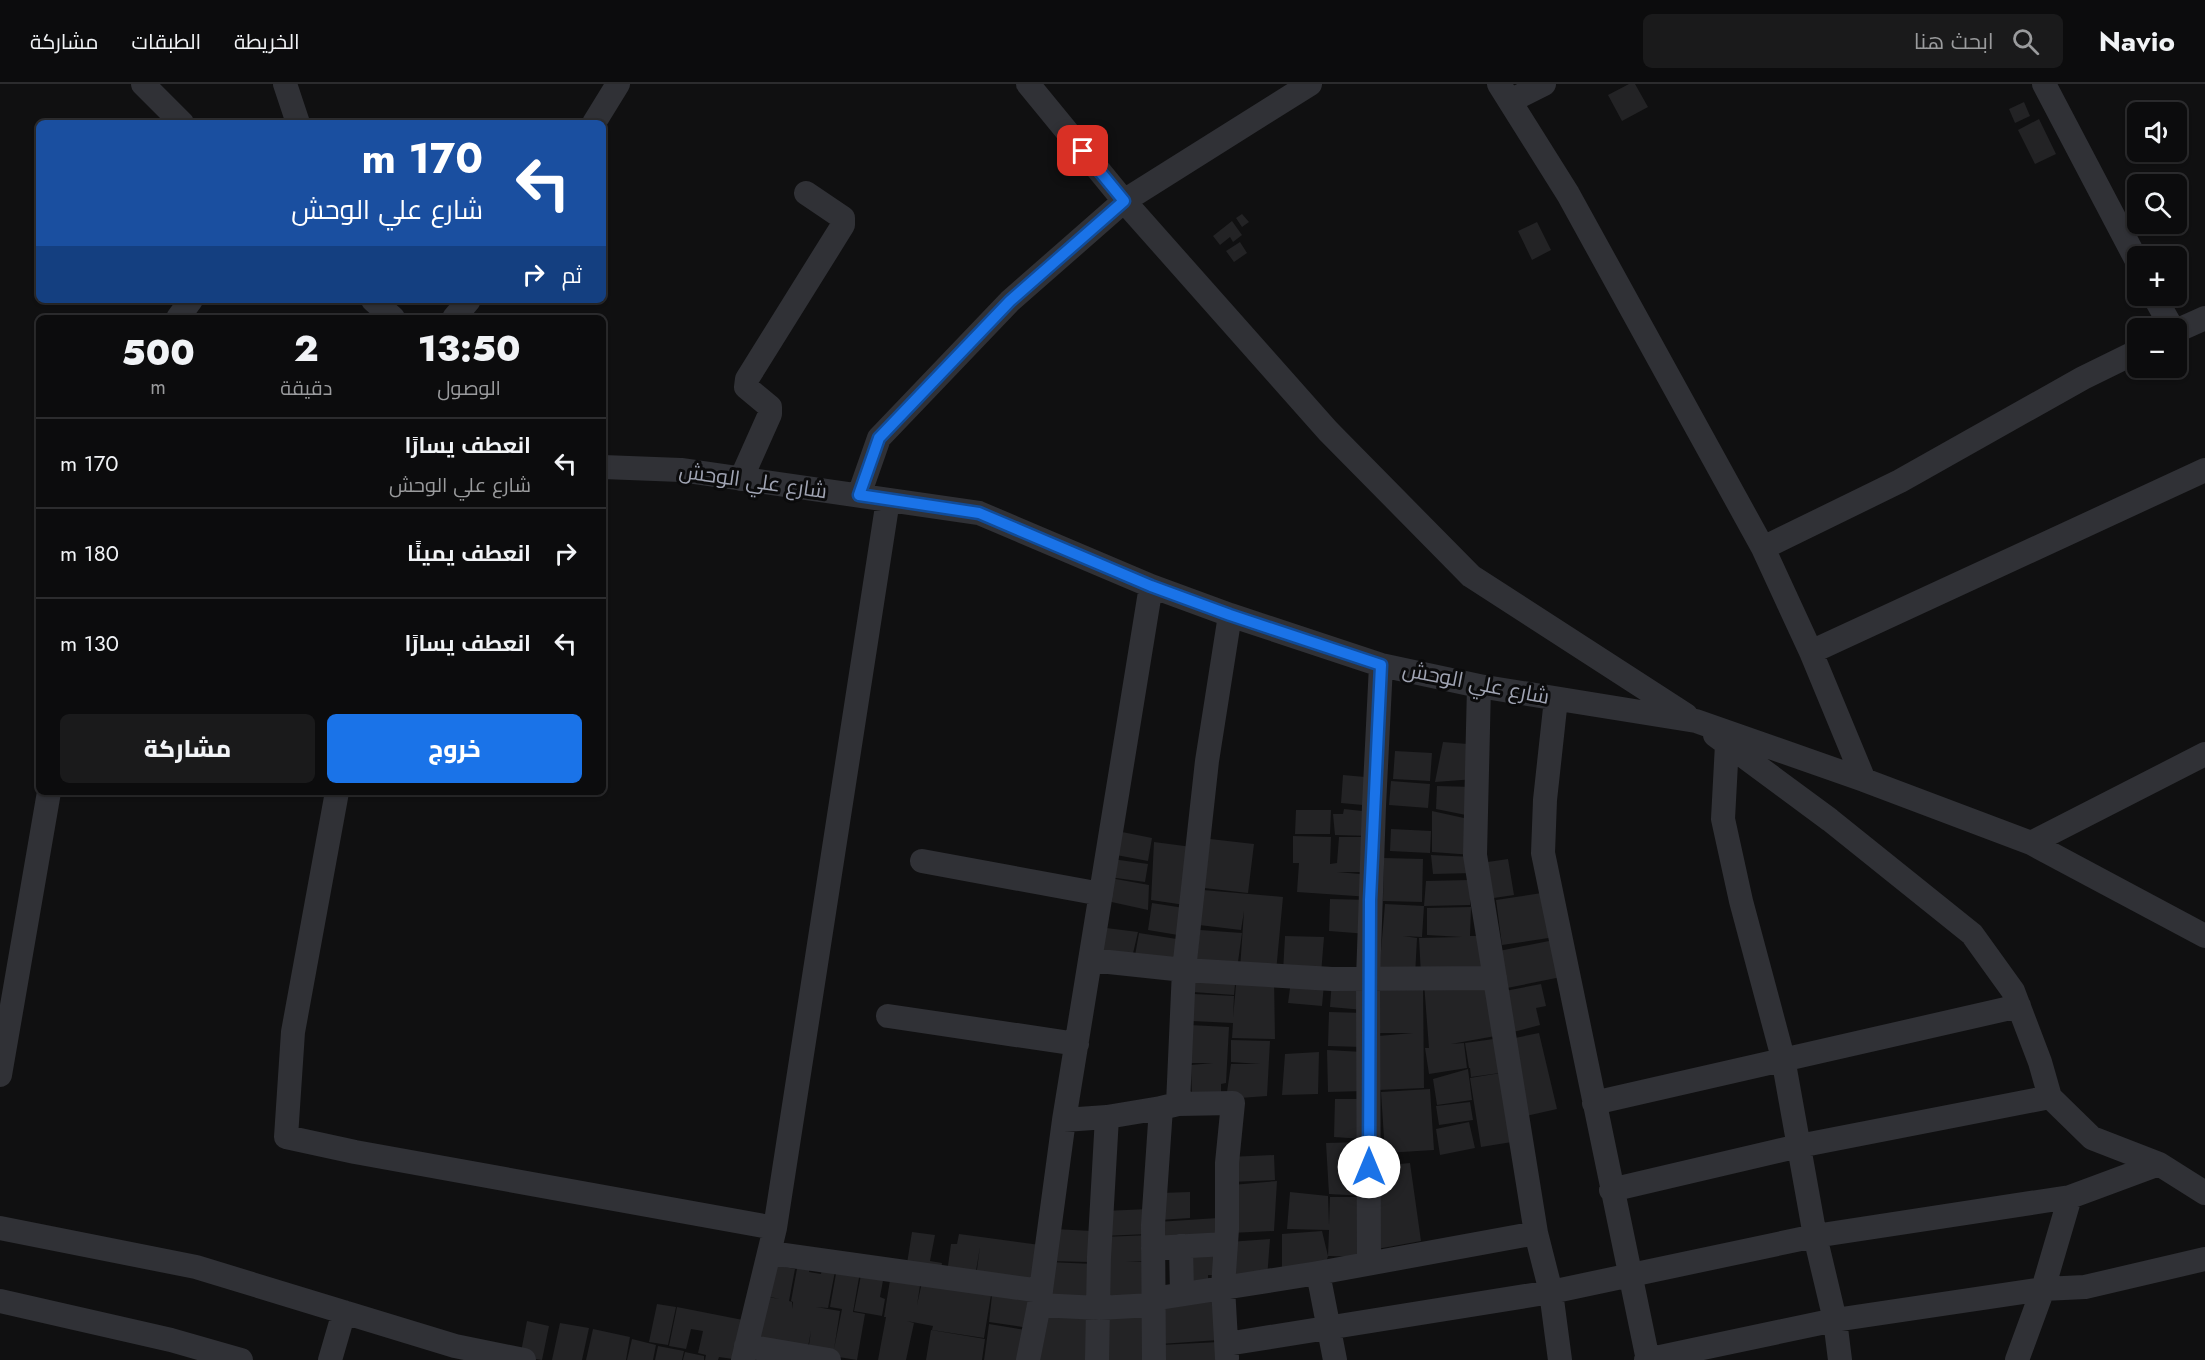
<!DOCTYPE html>
<html lang="ar">
<head>
<meta charset="utf-8">
<style>
	body { margin:0; font-family:Jost,Cairo,sans-serif; background:#1a1a1b; color:#f1f3f6; direction:rtl; height:100vh; display:flex; flex-direction:column; font-size:22px; white-space:nowrap }
	* { box-sizing:border-box; margin:0 }
	p { font-size:20px; color:#9a9b9d }
	.icon { flex:none; width:33px; height:33px; fill:none; stroke:currentColor; stroke-width:2; stroke-linecap:round; stroke-linejoin:round }
	.map { position:relative; flex:1; overflow:hidden; direction:ltr }
	.sheet { position:absolute; left:36px; top:231px; width:570px; height:480px; display:flex; flex-direction:column; background:#0c0c0d; border-radius:9px; box-shadow:0 2px 4px #0004,0 0 0 2px #2c2c2e; direction:rtl }
	.sheet>* { flex:none }
	.hud { position:absolute; left:36px; top:36px; width:570px; height:183px; border-radius:9px; box-shadow:0 2px 4px #0004,0 0 0 2px #2c2c2e; direction:rtl; background:#1a4fa0; color:#fff; overflow:hidden }
	.controls { position:absolute; left:2127px; top:18px; display:grid; gap:12px }
	.controls a { display:grid; place-items:center; width:60px; height:60px; border-radius:9px; background:#0c0c0d; box-shadow:0 2px 4px #0004,0 0 0 2px #2c2c2e; font-size:30px }
	.pin { position:absolute; display:grid; place-items:center; width:51px; height:51px; color:#fff; margin:-26px; border-radius:12px; box-shadow:0 3px 9px #0006 }
	.me { position:absolute; width:66px; margin:-33px; rotate:0deg; stroke-linejoin:round; filter:drop-shadow(0 0 4px #0008) }
	.turn { display:flex; align-items:center; gap:21px; height:126px; padding:0 24px; font-size:27px }
	.turn .icon { width:78px; height:78px; stroke-width:2.5 }
	.turn b { display:block; font-size:42px; line-height:51px }
	.then { display:flex; align-items:center; height:57px; padding:0 24px; background:#0003; gap:12px; font-size:22px }
	.eta { display:flex; justify-content:space-evenly; align-items:center; height:102px; text-align:center }
	.eta b { font-size:36px; font-weight:800; line-height:42px }
	.cta { display:flex; gap:12px; margin-top:auto; padding:12px 24px }
	.cta a { flex:1; height:69px; border-radius:9px; background:#1a73e8; color:#fff; font-size:24px; font-weight:800; line-height:69px; text-align:center }
	.cta a+a { background:#1a1a1b; color:#f1f3f6 }
	ul { padding:0; list-style:none }
	li { display:flex; align-items:center; gap:18px; height:90px; padding:0 24px; border-top:2px solid #2c2c2e }
	li div { flex:1 }
	li b { display:block; font-size:22px }
	li em { font-style:normal }
	header { display:flex; align-items:center; gap:36px; box-sizing:border-box; height:84px; padding:0 30px; background:#0c0c0d; border-bottom:2px solid #2c2c2e }
	header strong { font-size:28px }
	nav { display:flex; gap:33px; margin-inline-start:auto; font-size:21px }
	.search { width:420px; height:54px; background:#1a1a1b; display:flex; align-items:center; gap:15px; box-sizing:border-box; padding:0 21px; border-radius:9px; color:#9a9b9d; font-size:22px }
	.map>svg:first-child { display:block }
	.building { fill:#232325 }
	.lines { fill:none; stroke-linecap:round; stroke-linejoin:round }
	.minor { stroke:#303136; stroke-width:24 }
	.route-casing { stroke:#114b97; stroke-width:15 }
	.route { stroke:#1a73e8; stroke-width:10 }
	.labels { text-anchor:middle; stroke-width:6; stroke-linejoin:round; paint-order:stroke }
	.street-label { font-size:21px; fill:#a0a4b3; stroke:#0b0b0c }
</style>
</head>
<body>
<header>
<strong>Navio</strong>
<div class="search"><svg class="icon" aria-label="search" viewBox="0 0 24 24"><circle cx="10" cy="10" r="6"/><path d="M15 15l6 6"/></svg>ابحث هنا</div>
<nav><a>الخريطة</a><a>الطبقات</a><a>مشاركة</a></nav>
</header>
<div class="map">
<svg width="2205" height="1276" viewBox="0 0 2205 1276">
	<rect width="100%" height="100%" fill="#101011"/>
	<path class="building" d="M 1629,0 L 1635,0 L 1648,23 L 1622,37 L 1608,11 Z
		M 2024,18 L 2030,32 L 2015,39 L 2009,25 Z
		M 2039,35 L 2056,70 L 2035,80 L 2018,46 Z
		M 1242,130 L 1249,138 L 1242,143 L 1236,134 Z
		M 1232,137 L 1242,151 L 1233,158 L 1230,153 L 1220,161 L 1213,152 Z
		M 1537,138 L 1551,166 L 1532,176 L 1518,147 Z
		M 1240,158 L 1247,169 L 1234,178 L 1226,167 Z
		M 1443,658 L 1480,661 L 1475,695 L 1435,698 Z
		M 1395,667 L 1432,669 L 1430,697 L 1393,695 Z
		M 1343,691 L 1376,694 L 1374,722 L 1341,719 Z
		M 1391,697 L 1430,700 L 1428,724 L 1389,721 Z
		M 1437,702 L 1473,703 L 1471,732 L 1436,725 Z
		M 1344,725 L 1371,728 L 1371,752 L 1335,751 L 1333,730 L 1343,730 Z
		M 1296,726 L 1331,726 L 1330,750 L 1295,750 Z
		M 1432,727 L 1473,736 L 1473,771 L 1432,768 Z
		M 1391,745 L 1431,747 L 1430,769 L 1390,767 Z
		M 1117,747 L 1152,754 L 1148,777 L 1111,770 Z
		M 1293,752 L 1331,753 L 1330,780 L 1337,779 L 1339,753 L 1378,753 L 1375,788 L 1337,788 L 1371,791 L 1370,813 L 1297,808 L 1299,779 L 1293,779 Z
		M 1210,755 L 1254,760 L 1248,809 L 1204,804 Z
		M 1154,758 L 1192,763 L 1185,821 L 1151,816 Z
		M 1431,771 L 1473,773 L 1473,789 L 1433,790 Z
		M 1384,774 L 1423,775 L 1422,818 L 1383,817 Z
		M 1112,775 L 1148,780 L 1145,798 L 1109,793 Z
		M 1508,775 L 1514,811 L 1487,815 L 1481,779 Z
		M 1110,794 L 1149,801 L 1148,826 L 1107,817 Z
		M 1470,796 L 1470,821 L 1424,822 L 1426,797 Z
		M 1203,806 L 1283,813 L 1276,888 L 1240,885 L 1244,827 L 1241,846 L 1199,841 Z
		M 1548,808 L 1555,853 L 1502,861 L 1496,816 Z
		M 1330,815 L 1370,816 L 1368,850 L 1329,847 Z
		M 1152,819 L 1184,824 L 1184,852 L 1148,846 Z
		M 1385,820 L 1424,822 L 1422,853 L 1403,852 L 1417,854 L 1415,892 L 1379,890 Z
		M 1471,823 L 1470,852 L 1482,852 L 1484,888 L 1421,891 L 1419,854 L 1462,853 L 1427,851 L 1427,824 Z
		M 1098,843 L 1138,848 L 1131,878 L 1092,873 Z
		M 1200,846 L 1242,849 L 1237,885 L 1196,880 Z
		M 1139,849 L 1183,856 L 1181,883 L 1134,877 Z
		M 1285,852 L 1324,853 L 1321,890 L 1283,888 Z
		M 1559,855 L 1566,892 L 1507,904 L 1499,867 Z
		M 1194,888 L 1236,890 L 1234,911 L 1193,908 Z
		M 1237,890 L 1274,894 L 1275,955 L 1232,954 L 1233,939 L 1192,937 L 1194,910 L 1234,912 L 1233,934 Z
		M 1332,895 L 1366,897 L 1364,926 L 1330,923 Z
		M 1291,897 L 1324,900 L 1322,922 L 1288,919 Z
		M 1423,898 L 1424,1004 L 1377,1006 L 1378,952 L 1413,949 L 1374,949 L 1374,899 Z
		M 1493,898 L 1501,951 L 1451,960 L 1464,959 L 1467,984 L 1429,990 L 1425,964 L 1429,964 L 1424,899 Z
		M 1541,900 L 1546,922 L 1536,924 L 1540,941 L 1513,948 L 1505,907 Z
		M 1329,928 L 1364,929 L 1363,963 L 1328,962 Z
		M 1189,941 L 1229,943 L 1226,999 L 1221,1000 L 1221,1016 L 1192,1016 L 1191,981 L 1213,979 L 1187,979 Z
		M 1539,949 L 1557,1025 L 1526,1032 L 1510,955 Z
		M 1501,954 L 1507,988 L 1471,993 L 1470,984 L 1471,984 L 1469,984 L 1465,959 Z
		M 1231,956 L 1270,957 L 1267,1012 L 1226,1015 L 1231,980 L 1260,980 L 1231,978 Z
		M 1327,966 L 1363,968 L 1365,1007 L 1328,1008 Z
		M 1319,968 L 1318,1010 L 1282,1011 L 1285,970 Z
		M 1468,985 L 1472,1016 L 1437,1021 L 1433,995 Z
		M 1507,988 L 1518,1057 L 1481,1063 L 1470,994 Z
		M 1430,1005 L 1434,1066 L 1385,1069 L 1381,1008 Z
		M 1335,1015 L 1365,1015 L 1363,1055 L 1334,1053 Z
		M 1470,1018 L 1473,1036 L 1439,1041 L 1436,1022 Z
		M 1469,1038 L 1475,1064 L 1440,1071 L 1436,1045 Z
		M 1364,1058 L 1366,1112 L 1329,1110 L 1326,1059 Z
		M 1274,1071 L 1275,1096 L 1230,1098 L 1229,1073 Z
		M 1410,1079 L 1421,1157 L 1377,1165 L 1369,1083 Z
		M 1277,1097 L 1274,1147 L 1230,1149 L 1232,1101 Z
		M 1190,1108 L 1190,1134 L 1159,1136 L 1160,1109 Z
		M 1290,1108 L 1328,1112 L 1329,1141 L 1330,1113 L 1367,1113 L 1365,1173 L 1328,1172 L 1329,1146 L 1287,1145 Z
		M 1149,1125 L 1149,1150 L 1102,1152 L 1104,1127 Z
		M 1218,1134 L 1218,1159 L 1157,1162 L 1157,1138 Z
		M 1054,1145 L 1092,1147 L 1089,1178 L 1049,1177 Z
		M 1322,1147 L 1328,1172 L 1325,1182 L 1282,1189 L 1282,1150 Z
		M 912,1148 L 935,1151 L 930,1177 L 942,1179 L 940,1191 L 906,1186 Z
		M 959,1150 L 1040,1161 L 1034,1201 L 976,1193 L 980,1163 L 975,1193 L 947,1189 L 951,1160 L 957,1160 Z
		M 1151,1151 L 1150,1177 L 1126,1177 L 1149,1178 L 1149,1213 L 1102,1214 L 1102,1153 Z
		M 1270,1155 L 1267,1195 L 1224,1201 L 1229,1158 Z
		M 1218,1163 L 1219,1191 L 1208,1191 L 1208,1203 L 1187,1204 L 1186,1165 Z
		M 799,1174 L 811,1177 L 809,1188 L 821,1190 L 823,1179 L 836,1182 L 828,1224 L 816,1223 L 840,1227 L 834,1265 L 842,1225 L 830,1223 L 837,1184 L 860,1188 L 853,1228 L 865,1230 L 857,1276 L 808,1268 L 811,1247 L 807,1268 L 754,1259 L 763,1212 L 779,1215 L 763,1211 L 769,1180 L 795,1185 L 789,1217 L 792,1218 L 792,1225 L 793,1218 L 791,1217 Z
		M 1049,1178 L 1094,1180 L 1090,1219 L 1044,1217 Z
		M 862,1186 L 884,1191 L 880,1213 L 885,1215 L 882,1232 L 854,1227 Z
		M 891,1190 L 921,1195 L 917,1221 L 922,1198 L 991,1211 L 984,1254 L 932,1246 L 933,1242 L 907,1237 L 914,1239 L 906,1276 L 878,1276 L 886,1233 L 884,1233 Z
		M 992,1211 L 1032,1217 L 1029,1244 L 989,1238 Z
		M 1217,1213 L 1219,1256 L 1160,1260 L 1159,1219 Z
		M 657,1220 L 676,1223 L 668,1261 L 649,1258 Z
		M 677,1223 L 748,1237 L 740,1276 L 719,1273 L 718,1276 L 705,1276 L 706,1271 L 698,1269 L 703,1247 L 691,1245 L 686,1265 L 669,1262 Z
		M 1040,1226 L 1095,1230 L 1092,1276 L 1031,1276 Z
		M 1148,1229 L 1149,1276 L 1100,1276 L 1101,1231 Z
		M 527,1237 L 549,1242 L 542,1276 L 520,1273 Z
		M 560,1239 L 589,1244 L 582,1276 L 552,1276 Z
		M 989,1240 L 1026,1246 L 1021,1276 L 984,1276 Z
		M 593,1245 L 630,1253 L 626,1276 L 586,1276 Z
		M 931,1246 L 985,1255 L 982,1276 L 926,1276 Z
		M 632,1255 L 656,1261 L 653,1276 L 627,1276 Z
		M 1219,1258 L 1219,1276 L 1159,1276 L 1160,1261 Z
		M 658,1262 L 684,1267 L 682,1276 L 655,1276 Z
		M 685,1268 L 704,1272 L 704,1276 L 683,1276 Z"/>
	<g class="lines">
		<path class="minor" d="M 143,0 L 182,39
			M 285,0 L 298,39
			M 1028,0 L 1124,117 L 1328,347 L 1471,492 L 1686,631
			M 1499,0 L 1568,110 L 1763,464 L 1811,568 L 1864,696
			M 2044,0 L 2138,179
			M 1510,17 L 1544,0
			M 594,39 L 618,0
			M 2154,212 L 2172,244
			M 373,216 L 393,234
			M 178,234 L 191,216
			M 454,234 L 469,216
			M 2176,247 L 2205,234
			M 603,383 L 681,386 L 979,429 L 1151,502 L 1230,531 L 1381,581 L 1479,602 L 1696,637 L 1864,696 L 2031,759 L 2205,852
			M 741,395 L 770,330 L 770,323 L 746,303 L 747,295 L 843,141 L 843,134 L 806,109
			M 859,411 L 879,354 L 1010,217 L 1124,117 L 1310,0
			M 1763,464 L 1900,397 L 2083,294 L 2138,267
			M 1811,568 L 2205,386
			M 1479,602 L 1475,771 L 1536,1149 L 1551,1208 L 1560,1276
			M 1556,615 L 1545,716 L 1543,769 L 1648,1276
			M 1715,651 L 1830,736 L 1972,850 L 2013,907 L 2040,978 L 2050,1013 L 2092,1054 L 2159,1080 L 2205,1109
			M 1727,660 L 1723,735 L 1741,817 L 1783,974 L 1815,1152 L 1835,1236 L 1840,1276
			M 337,708 L 293,948 L 286,1053 L 355,1068 L 775,1144
			M 2031,759 L 2205,670
			M 922,777 L 1101,810
			M 1090,876 L 1184,886 L 1332,895 L 1495,894
			M 888,932 L 1077,960
			M 0,991 L 49,708
			M 1594,1019 L 2019,922
			M 1178,1020 L 1184,886 L 1207,677 L 1230,531
			M 1064,1036 L 1107,1033 L 1161,1024
			M 1611,1106 L 1799,1062 L 2050,1013
			M 0,1144 L 196,1183 L 455,1262 L 524,1276
			M 1181,1162 L 1182,1210
			M 1153,1164 L 1226,1160
			M 770,1169 L 1041,1207
			M 1369,1179 L 1368,895 L 1374,722 L 1381,581
			M 1318,1189 L 1335,1276
			M 0,1217 L 171,1256 L 241,1276
			M 1039,1221 L 1099,1224 L 1152,1221 L 1159,1214 L 1318,1189 L 1536,1149
			M 1227,1260 L 1551,1208 L 1815,1152 L 2070,1113 L 2159,1080
			M 746,1262 L 829,1276
			M 330,1276 L 344,1228
			M 743,1276 L 775,1144 L 888,416
			M 1028,1276 L 1039,1221 L 1064,1036 L 1151,502
			M 1097,1276 L 1099,1173 L 1107,1033
			M 1154,1276 L 1153,1141 L 1161,1024 L 1178,1020 L 1233,1019 L 1227,1079 L 1227,1145 L 1223,1203 L 1227,1274
			M 1646,1276 L 1835,1236 L 2043,1205 L 2085,1203 L 2205,1175
			M 2017,1276 L 2043,1205 L 2070,1113"/>
	</g>
	<g class="lines">
		<g class="route-casing">
			<path id="route" d="M 1083,67 L 1124,117 L 1010,217 L 879,354 L 859,411 L 979,429 L 1151,502 L 1230,531 L 1381,581 L 1370,816 L 1369,1083"/>
		</g>
		<use href="#route" class="route"/>
	</g>
	<g class="labels">
		<g class="street-label">
			<text transform="translate(753 397) rotate(8)" y="7">شارع علي الوحش</text>
			<text transform="translate(1476 599) rotate(11)" y="7">شارع علي الوحش</text>
		</g>
	</g>
</svg>
<div class="controls">
<a><svg class="icon" aria-label="sound" viewBox="0 0 24 24"><path d="M4 9h4l5-4v14l-5-4H4zM17 9q2 3 0 6"/></svg></a>
<a><svg class="icon" aria-label="search" viewBox="0 0 24 24"><circle cx="10" cy="10" r="6"/><path d="M15 15l6 6"/></svg></a>
<a>+</a>
<a>−</a>
</div>
<div class="pin" style="left:1083px;top:67px;background:#d93025"><svg class="icon" aria-label="arrive" viewBox="0 0 24 24"><path d="M6 21V4h12l-3 4 3 4H6"/></svg></div>
<svg class="me" style="left:1369px;top:1083px" viewBox="-20 -20 40 40"><circle r="19" fill="#fff"/><path d="M0-13L10 11 0 6-10 11z" fill="#1a73e8"/></svg>
<div class="hud">
<div class="turn"><svg class="icon" aria-label="left" viewBox="0 0 24 24"><path d="M17 20v-9H6M10 6l-5 5 5 5"/></svg><div><b>170 m</b>شارع علي الوحش</div></div>
<div class="then">ثم<svg class="icon" aria-label="right" viewBox="0 0 24 24"><path d="M7 20v-9h11M14 6l5 5-5 5"/></svg></div>
</div>
<section class="sheet">
<div class="eta">
<div><b>13:50</b><p>الوصول</p></div>
<div><b>2</b><p>دقيقة</p></div>
<div><b>500</b><p>m</p></div>
</div>
<ul>
<li><svg class="icon" aria-label="left" viewBox="0 0 24 24"><path d="M17 20v-9H6M10 6l-5 5 5 5"/></svg><div><b>انعطف يسارًا</b><p>شارع علي الوحش</p></div><em>170 m</em></li>
<li><svg class="icon" aria-label="right" viewBox="0 0 24 24"><path d="M7 20v-9h11M14 6l5 5-5 5"/></svg><div><b>انعطف يمينًا</b></div><em>180 m</em></li>
<li><svg class="icon" aria-label="left" viewBox="0 0 24 24"><path d="M17 20v-9H6M10 6l-5 5 5 5"/></svg><div><b>انعطف يسارًا</b></div><em>130 m</em></li>
</ul>
<div class="cta"><a>خروج</a><a>مشاركة</a></div>
</section>
</div>
</body>
</html>
